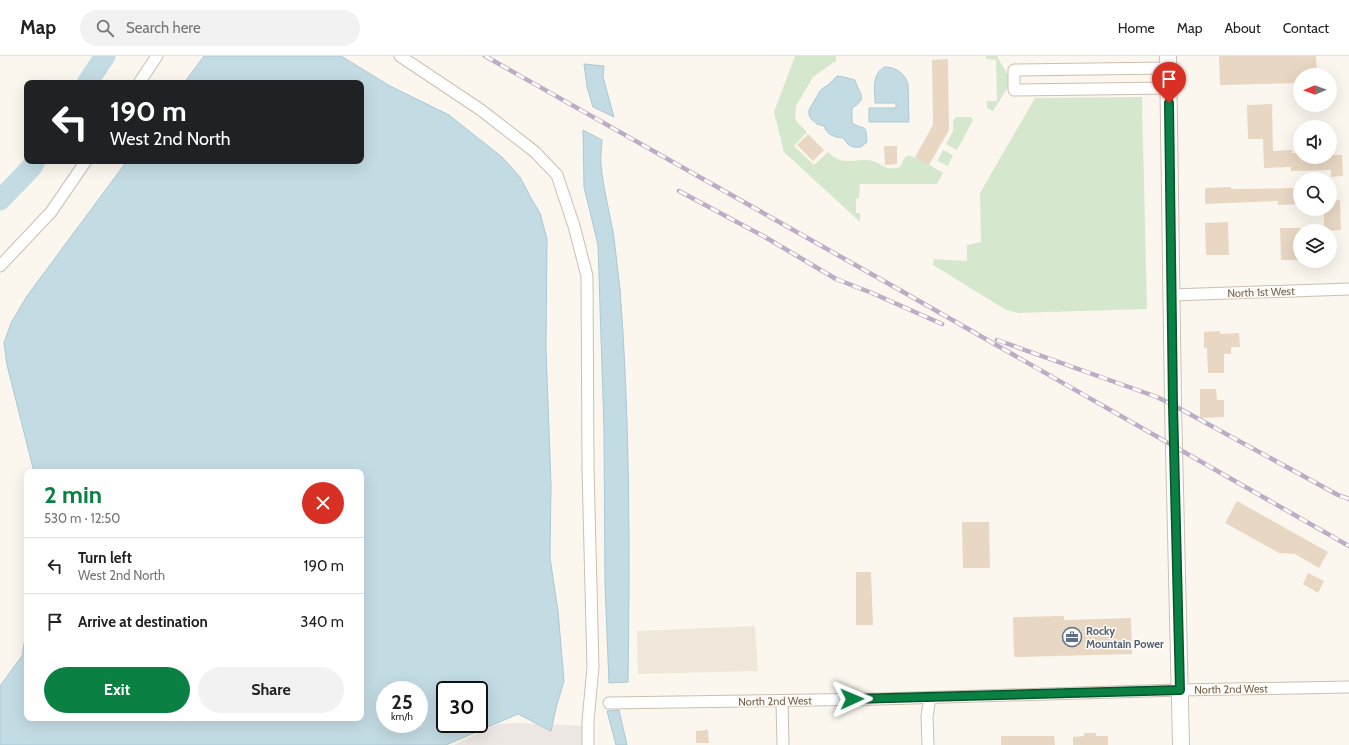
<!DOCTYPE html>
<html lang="en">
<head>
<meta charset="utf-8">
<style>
	body { margin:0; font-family:Cabin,sans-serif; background:#f2f2f2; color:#222; height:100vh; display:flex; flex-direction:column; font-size:15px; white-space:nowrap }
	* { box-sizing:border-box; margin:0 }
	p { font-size:13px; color:#767676 }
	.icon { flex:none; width:22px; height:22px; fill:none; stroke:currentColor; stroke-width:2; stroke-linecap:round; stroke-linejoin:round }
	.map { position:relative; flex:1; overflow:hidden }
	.side { position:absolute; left:24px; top:413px; width:340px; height:252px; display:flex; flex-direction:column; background:#fff; border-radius:8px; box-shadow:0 4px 16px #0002 }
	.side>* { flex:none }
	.top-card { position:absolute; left:24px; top:24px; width:340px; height:84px; border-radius:8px; box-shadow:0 4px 16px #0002; background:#202124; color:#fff; overflow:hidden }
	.needle { width:26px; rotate:269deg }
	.buttons { position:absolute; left:1293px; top:12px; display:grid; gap:8px }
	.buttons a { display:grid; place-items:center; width:44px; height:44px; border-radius:50%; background:#fff; box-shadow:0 4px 16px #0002; font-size:20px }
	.speed { position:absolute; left:376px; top:625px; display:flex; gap:8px; font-size:20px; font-weight:700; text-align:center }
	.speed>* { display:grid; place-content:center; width:52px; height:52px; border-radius:50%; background:#fff; box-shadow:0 4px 16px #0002; line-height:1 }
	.speed small { font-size:10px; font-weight:400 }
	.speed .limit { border:2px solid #111; border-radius:6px; background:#fff; color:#111 }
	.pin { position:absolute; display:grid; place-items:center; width:34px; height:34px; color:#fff; margin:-41px -17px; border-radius:50% 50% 50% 0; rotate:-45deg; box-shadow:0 0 4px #0007 }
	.pin .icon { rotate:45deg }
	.me { position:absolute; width:44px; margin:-22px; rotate:89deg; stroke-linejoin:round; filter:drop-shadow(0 0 3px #0008) }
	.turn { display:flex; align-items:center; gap:14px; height:84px; padding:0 20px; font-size:18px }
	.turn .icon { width:52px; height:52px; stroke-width:2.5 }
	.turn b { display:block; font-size:28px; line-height:34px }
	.round { display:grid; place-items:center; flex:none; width:42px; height:42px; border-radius:21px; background:#f2f2f2 }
	.overview { display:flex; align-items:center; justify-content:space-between; height:68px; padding:0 20px }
	h1 { font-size:24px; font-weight:700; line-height:30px; color:#0b8043 }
	.button { display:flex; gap:8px; margin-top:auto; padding:8px 20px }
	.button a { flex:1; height:46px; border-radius:24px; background:#0b8043; color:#fff; font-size:16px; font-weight:700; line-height:46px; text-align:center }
	.button a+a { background:#f2f2f2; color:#222 }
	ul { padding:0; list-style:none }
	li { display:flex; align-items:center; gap:12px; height:56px; padding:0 20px; border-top:1px solid #e0e0e0 }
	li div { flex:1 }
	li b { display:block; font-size:15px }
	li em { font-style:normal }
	header { display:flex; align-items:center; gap:24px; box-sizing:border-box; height:56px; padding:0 20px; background:#fff; border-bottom:1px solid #e0e0e0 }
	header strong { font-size:19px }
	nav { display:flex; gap:22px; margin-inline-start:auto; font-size:14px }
	.search { width:280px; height:36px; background:#f2f2f2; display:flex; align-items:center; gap:10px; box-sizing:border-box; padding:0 14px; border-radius:22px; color:#767676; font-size:15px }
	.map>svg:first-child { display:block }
	.residential { fill:#efe8da }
	.industrial { fill:#ece7e2 }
	.green { fill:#d5e8cd }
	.water { fill:#c3dbe3; stroke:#abc9d4; fill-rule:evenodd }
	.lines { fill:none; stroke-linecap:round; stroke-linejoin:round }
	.river { stroke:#c3dbe3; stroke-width:21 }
	.building { fill:#e8d7c3 }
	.street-casing { stroke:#cbbfb1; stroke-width:13 }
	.secondary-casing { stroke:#cdc0b0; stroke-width:18 }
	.street { stroke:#fff; stroke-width:11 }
	.secondary { stroke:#fff; stroke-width:16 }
	.rail-casing { stroke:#bcacc5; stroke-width:4.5 }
	.rail { stroke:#fefbf4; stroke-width:3; stroke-dasharray:9; stroke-linecap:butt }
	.route-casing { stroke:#07532c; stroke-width:10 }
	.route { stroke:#0b8043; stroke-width:7 }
	.labels { text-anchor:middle; stroke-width:3; stroke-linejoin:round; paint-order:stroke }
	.street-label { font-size:11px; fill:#756352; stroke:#fefbf4 }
	.service-label { font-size:11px; font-weight:bold; fill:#4e5e75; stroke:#fefbf4; text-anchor:start }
</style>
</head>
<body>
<header>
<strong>Map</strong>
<div class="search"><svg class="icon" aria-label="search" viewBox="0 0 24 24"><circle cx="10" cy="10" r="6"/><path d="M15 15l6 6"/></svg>Search here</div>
<nav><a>Home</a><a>Map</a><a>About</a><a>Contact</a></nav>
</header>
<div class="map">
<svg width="1349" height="689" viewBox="0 0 1349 689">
	<rect width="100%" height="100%" fill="#fbf7ee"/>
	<path class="residential" d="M 755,570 L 758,615 L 638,618 L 637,575 Z"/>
	<path class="industrial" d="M 523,667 L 583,670 L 583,689 L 454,689 L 498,668 Z"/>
	<path class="green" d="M 795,0 L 836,0 L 836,6 L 834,6 L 813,21 L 796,50 L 795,62 L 797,66 L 807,76 L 794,90 L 814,109 L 828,96 C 844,112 856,101 873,105 C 884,108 885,116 900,111 C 902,108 903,101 907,100 C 914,98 936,113 943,117 L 937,128 L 860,128 L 859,142 L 856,143 L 856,157 L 860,157 L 860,166 L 784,96 L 774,56 Z
		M 986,0 L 997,0 L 1009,21 L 1009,29 L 993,55 L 987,52 L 987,45 L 997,45 L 996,4 L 986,3 Z
		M 1142,41 L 1147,253 L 1018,257 L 1006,254 L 933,209 L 934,203 L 967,205 L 967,189 L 981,186 L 980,137 L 1035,42 Z
		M 956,61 L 971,61 L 973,64 L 957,94 L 946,88 L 953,75 L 953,65 Z
		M 943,94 L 953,99 L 948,110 L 937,105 Z"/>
	<path class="water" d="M 204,0 L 341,0 L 390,30 L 449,59 L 503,102 L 520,121 L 532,144 L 540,157 L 547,183 L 546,292 L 551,429 L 550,502 L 558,555 L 564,625 L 556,652 L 551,675 L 518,658 L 446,689 L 0,689 L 0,630 L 22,600 L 27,571 L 27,662 L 361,662 L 361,416 L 34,416 L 7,309 L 4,287 L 11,267 L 27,240 L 127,105 L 361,105 L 361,27 L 184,27 ZM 385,634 L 419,634 L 419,668 L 385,668 ZM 445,634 L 479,634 L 479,668 L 445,668 Z
		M 584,8 L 604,10 L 603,21 L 614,61 L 593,51 L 587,31 Z
		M 885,11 C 896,11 905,18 908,28 L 909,66 L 869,66 L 869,52 L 896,52 L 896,47 L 875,47 C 875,34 871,18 885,11 Z
		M 837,20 L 844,21 L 855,24 C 860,40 868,42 852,52 L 852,67 C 865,75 866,66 867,86 L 861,91 C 849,92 849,89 843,82 C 834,81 827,79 824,70 L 817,68 L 811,63 L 809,59 L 809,54 L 820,35 L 823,32 L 828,29 Z
		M 583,74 L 602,84 C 602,92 600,100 601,108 C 603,133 610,157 614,182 C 616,199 618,216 620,233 C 630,363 630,495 628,626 L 609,627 L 605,529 L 604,373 L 598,189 L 584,131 Z
		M 619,654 L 627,689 L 616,689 L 607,655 Z"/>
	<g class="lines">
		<path class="river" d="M 87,27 L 105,0
			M 0,144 L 31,112 L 35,105"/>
	</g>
	<path class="building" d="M 1219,0 L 1316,0 L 1317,19 L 1300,19 L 1300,27 L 1220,29 Z
		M 948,3 L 949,74 L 929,109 L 915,101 L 933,69 L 932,4 Z
		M 1272,48 L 1273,95 L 1292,94 L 1292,97 L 1300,97 L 1300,101 L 1330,101 L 1330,99 L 1342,99 L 1343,120 L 1331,121 L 1331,114 L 1291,115 L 1291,111 L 1264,112 L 1263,83 L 1248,83 L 1247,49 Z
		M 808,78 L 824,94 L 813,105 L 797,89 Z
		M 884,90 L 897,90 L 897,108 L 885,109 Z
		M 1231,131 L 1231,133 L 1300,132 L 1300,148 L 1278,149 L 1278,145 L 1205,148 L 1205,132 Z
		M 1340,144 L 1341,174 L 1324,175 L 1324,153 L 1330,153 L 1330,145 Z
		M 1228,166 L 1229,199 L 1206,199 L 1205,167 Z
		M 1280,172 L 1300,172 L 1300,204 L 1281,204 Z
		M 1220,275 L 1220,278 L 1239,277 L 1240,291 L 1231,291 L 1231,298 L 1224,298 L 1224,317 L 1208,317 L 1207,292 L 1204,292 L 1204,276 Z
		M 1200,333 L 1216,333 L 1217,344 L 1224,344 L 1224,361 L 1200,362 Z
		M 1237,445 L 1328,496 L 1319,512 L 1295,498 L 1279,497 L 1225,467 Z
		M 962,466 L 989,466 L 990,512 L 963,512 Z
		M 856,516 L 871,516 L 873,569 L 856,569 Z
		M 1308,517 L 1324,525 L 1318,537 L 1303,528 Z
		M 1064,560 L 1064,564 L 1131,562 L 1132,598 L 1014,601 L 1013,561 Z
		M 708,674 L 709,687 L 696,687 L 696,675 Z
		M 1084,677 L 1096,677 L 1096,680 L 1108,680 L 1108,689 L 1073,689 L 1073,681 L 1084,680 Z
		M 1001,680 L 1054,680 L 1055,689 L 1001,689 Z"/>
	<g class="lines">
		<g class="street-casing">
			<path id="street" d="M 400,0 L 481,54 L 535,96 L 557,119 L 574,170 L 587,220 L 588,413 L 593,611 L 588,665 L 588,689
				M 1168,12 L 1014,14 L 1014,34 L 1168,32
				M 139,27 L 157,0
				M 0,210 L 51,156 L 86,105
				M 1172,239 L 1349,233
				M 782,645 L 783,689
				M 609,647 L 880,643 L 1180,634 L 1349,631
				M 928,689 L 927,660 L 930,642"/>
		</g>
		<g class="secondary-casing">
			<path id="secondary" d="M 1168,0 L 1173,349 L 1181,689"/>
		</g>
		<use href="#street" class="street"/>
		<use href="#secondary" class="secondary"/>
		<g class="rail-casing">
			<path id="rail" d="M 485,0 L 905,237 L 1349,490
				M 679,135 L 765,181 L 836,223 L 872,237 L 942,268
				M 997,284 L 1157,341 L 1173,349 L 1338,439 L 1349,443"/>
		</g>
		<use href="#rail" class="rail"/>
	</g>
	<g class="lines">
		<g class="route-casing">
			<path id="route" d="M 852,643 L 1180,634 L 1173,349 L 1169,47"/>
		</g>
		<use href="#route" class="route"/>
	</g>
	<defs>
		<g id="office-ring" transform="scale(1)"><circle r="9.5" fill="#fefbf4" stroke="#5c6f8a" stroke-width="1.5"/><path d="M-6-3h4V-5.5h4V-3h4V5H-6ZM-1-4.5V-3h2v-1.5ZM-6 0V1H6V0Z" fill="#5c6f8a"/></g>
	</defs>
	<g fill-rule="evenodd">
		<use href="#office-ring" x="1072" y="581"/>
	</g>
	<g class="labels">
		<g class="street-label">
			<text transform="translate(1261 236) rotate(-2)" y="4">North 1st West</text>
			<text transform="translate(1231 633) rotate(-1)" y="4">North 2nd West</text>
			<text transform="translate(775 645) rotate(-1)" y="4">North 2nd West</text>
		</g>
		<g class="service-label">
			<text x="1086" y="579">Rocky<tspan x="1086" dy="13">Mountain Power</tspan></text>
		</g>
	</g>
</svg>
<div class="buttons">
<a><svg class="needle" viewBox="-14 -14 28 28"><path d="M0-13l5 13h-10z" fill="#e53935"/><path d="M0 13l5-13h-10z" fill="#767676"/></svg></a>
<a><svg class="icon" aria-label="sound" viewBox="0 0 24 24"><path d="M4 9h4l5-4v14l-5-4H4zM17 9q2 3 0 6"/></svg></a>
<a><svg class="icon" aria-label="search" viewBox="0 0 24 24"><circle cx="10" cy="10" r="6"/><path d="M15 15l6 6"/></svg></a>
<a><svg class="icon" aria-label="layers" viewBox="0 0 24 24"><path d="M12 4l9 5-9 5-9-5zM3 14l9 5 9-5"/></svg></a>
</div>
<div class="speed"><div>25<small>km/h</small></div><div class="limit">30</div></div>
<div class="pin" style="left:1169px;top:47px;background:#d93025"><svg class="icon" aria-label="arrive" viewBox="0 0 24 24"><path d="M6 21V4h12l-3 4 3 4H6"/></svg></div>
<svg class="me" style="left:852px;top:643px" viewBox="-20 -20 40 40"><path d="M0-17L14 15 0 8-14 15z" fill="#0b8043" stroke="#fff" stroke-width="4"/></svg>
<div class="top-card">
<div class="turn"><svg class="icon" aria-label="left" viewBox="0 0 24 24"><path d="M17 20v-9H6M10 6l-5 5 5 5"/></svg><div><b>190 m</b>West 2nd North</div></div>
</div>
<section class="side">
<div class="overview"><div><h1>2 min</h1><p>530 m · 12:50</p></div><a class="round" style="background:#d93025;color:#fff"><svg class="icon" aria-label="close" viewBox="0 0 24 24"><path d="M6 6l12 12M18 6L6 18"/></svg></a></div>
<ul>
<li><svg class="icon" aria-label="left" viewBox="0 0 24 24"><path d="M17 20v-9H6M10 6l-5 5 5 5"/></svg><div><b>Turn left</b><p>West 2nd North</p></div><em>190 m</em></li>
<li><svg class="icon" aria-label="arrive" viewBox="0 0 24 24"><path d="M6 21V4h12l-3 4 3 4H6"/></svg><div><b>Arrive at destination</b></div><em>340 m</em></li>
</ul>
<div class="button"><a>Exit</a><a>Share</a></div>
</section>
</div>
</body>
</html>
